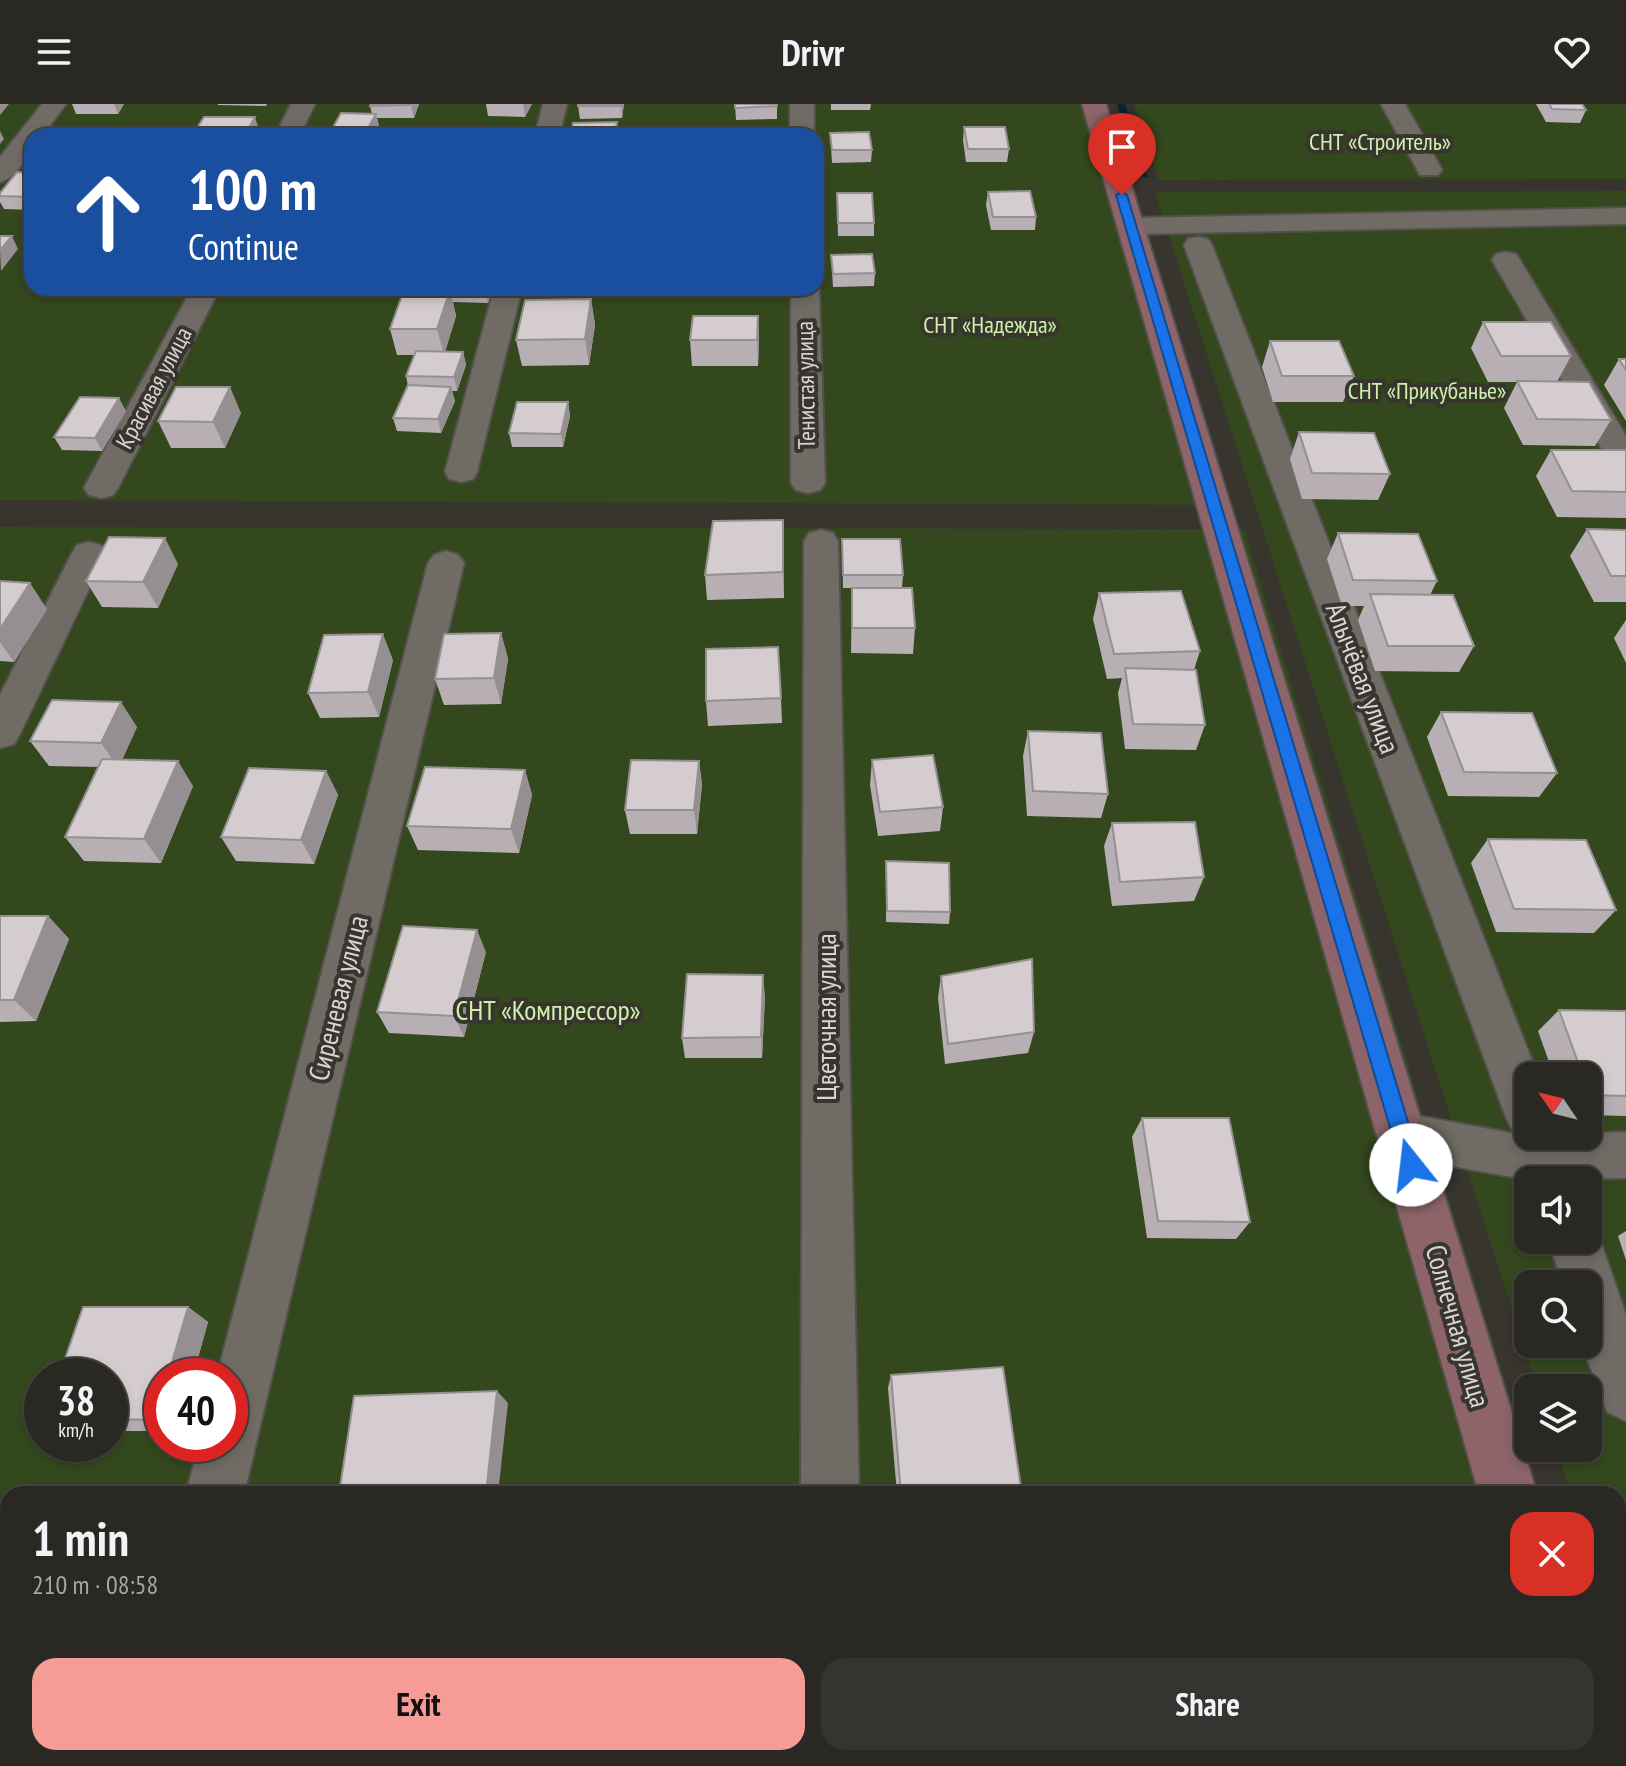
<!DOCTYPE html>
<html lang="en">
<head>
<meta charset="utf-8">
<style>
	body { margin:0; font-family:"PT Sans Narrow",sans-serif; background:#363430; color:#f1f3f6; height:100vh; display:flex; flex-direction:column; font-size:30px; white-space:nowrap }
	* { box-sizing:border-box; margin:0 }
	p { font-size:26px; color:#a5a6a6 }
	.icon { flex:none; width:44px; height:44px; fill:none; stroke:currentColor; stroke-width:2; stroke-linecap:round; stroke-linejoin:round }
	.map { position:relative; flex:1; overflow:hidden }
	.details { position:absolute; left:0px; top:1382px; width:1626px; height:280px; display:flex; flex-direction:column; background:#2a2823; border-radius:24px 24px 0 0; box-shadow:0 4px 12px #0003,0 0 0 2px #464441 }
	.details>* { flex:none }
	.top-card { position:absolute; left:24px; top:24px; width:800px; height:168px; border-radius:24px; box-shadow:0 4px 12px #0003,0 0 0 2px #464441; background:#1a4fa0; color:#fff; overflow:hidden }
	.needle { width:52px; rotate:305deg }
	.tools { position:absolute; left:1514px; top:958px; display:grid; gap:16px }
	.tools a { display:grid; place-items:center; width:88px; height:88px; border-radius:16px; background:#2a2823; box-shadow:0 4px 12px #0003,0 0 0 2px #464441; font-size:40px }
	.speed { position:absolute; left:24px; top:1254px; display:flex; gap:16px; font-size:40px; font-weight:700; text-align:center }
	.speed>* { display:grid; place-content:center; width:104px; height:104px; border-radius:50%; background:#2a2823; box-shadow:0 4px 12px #0003,0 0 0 2px #464441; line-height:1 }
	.speed small { font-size:20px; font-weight:400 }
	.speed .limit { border:12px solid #d22; background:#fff; color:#111 }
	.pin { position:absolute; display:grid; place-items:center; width:68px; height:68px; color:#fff; margin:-82px -34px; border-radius:50% 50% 50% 0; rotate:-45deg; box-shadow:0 0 8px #0007 }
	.pin .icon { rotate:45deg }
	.me { position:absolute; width:88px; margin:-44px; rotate:344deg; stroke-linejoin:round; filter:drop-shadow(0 0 6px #0008) }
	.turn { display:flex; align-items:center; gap:28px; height:168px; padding:0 32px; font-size:36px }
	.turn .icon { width:104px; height:104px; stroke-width:2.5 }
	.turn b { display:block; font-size:56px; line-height:68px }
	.round { display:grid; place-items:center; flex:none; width:84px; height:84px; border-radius:24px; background:#363430 }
	.summary { display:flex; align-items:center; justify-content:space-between; height:136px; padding:0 32px }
	h1 { font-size:48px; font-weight:600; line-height:60px }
	.primary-button { display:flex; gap:16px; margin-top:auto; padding:16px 32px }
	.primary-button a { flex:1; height:92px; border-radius:24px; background:#f59c96; color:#111; font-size:32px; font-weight:600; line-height:92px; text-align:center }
	.primary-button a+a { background:#363430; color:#f1f3f6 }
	header { display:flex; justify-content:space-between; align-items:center; height:104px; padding:0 32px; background:#2a2823; font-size:36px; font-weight:600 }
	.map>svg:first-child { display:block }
	.green { fill:#34481d; fill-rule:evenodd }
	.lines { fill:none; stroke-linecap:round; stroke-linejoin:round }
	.stream { fill:#072732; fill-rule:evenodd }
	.street-casing { stroke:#54504b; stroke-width:4 }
	.secondary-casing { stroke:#54504b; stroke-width:4 }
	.street { fill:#706c65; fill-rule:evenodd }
	.secondary { fill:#8c6469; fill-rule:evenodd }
	.wall { fill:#b7afb3 }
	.shaded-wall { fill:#958f92 }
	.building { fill:#d5ccd0; stroke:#958f92; stroke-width:2 }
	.route { fill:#1a73e8; stroke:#114b97; stroke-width:2 }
	.labels { text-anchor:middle; stroke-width:8; stroke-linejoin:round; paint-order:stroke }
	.far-park-label { font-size:24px; fill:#cef1aa; stroke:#38352f }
	.far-street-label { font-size:24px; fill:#d8d6d2; stroke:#38352f }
	.street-label { font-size:28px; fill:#d8d6d2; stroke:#38352f }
	.park-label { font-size:28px; fill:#cef1aa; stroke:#38352f }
</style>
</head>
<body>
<header><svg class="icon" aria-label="menu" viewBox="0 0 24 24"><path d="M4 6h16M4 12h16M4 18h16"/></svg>Drivr<svg class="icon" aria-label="heart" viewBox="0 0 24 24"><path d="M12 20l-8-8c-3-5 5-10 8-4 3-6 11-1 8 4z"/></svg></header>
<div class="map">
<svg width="1626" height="1662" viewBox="0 0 1626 1662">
	<rect width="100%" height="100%" fill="#38352f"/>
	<path class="green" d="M 0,0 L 1106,0 L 1231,401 L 0,396 ZM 32,32 L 816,32 L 816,184 L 32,184 Z
		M 1134,0 L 1626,0 L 1626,75 L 1159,76 Z
		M 1626,87 L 1626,1563 L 1618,1538 L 1618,1390 L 1571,1390 L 1556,1344 L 1588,1344 L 1588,1284 L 1537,1284 L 1155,88 ZM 1528,972 L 1588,972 L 1588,1032 L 1528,1032 ZM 1528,1076 L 1588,1076 L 1588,1136 L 1528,1136 ZM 1528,1180 L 1588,1180 L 1588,1240 L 1528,1240 Z
		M 0,423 L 1244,425 L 1539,1390 L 8,1390 L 8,1654 L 1618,1654 L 1618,1648 L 1622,1662 L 0,1662 ZM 42,1272 L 110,1272 L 110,1340 L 42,1340 ZM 162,1272 L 230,1272 L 230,1340 L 162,1340 Z"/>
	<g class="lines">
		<path class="stream" d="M 1117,0 L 1125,0 L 1148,74 L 1140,72 Z"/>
		<g class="street-casing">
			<path id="street" d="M 42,0 L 66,0 L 42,32 L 32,32 C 32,49 18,73 0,78 L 0,53 Z
				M 291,0 L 315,0 L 299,32 L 275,32 Z
				M 543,0 L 567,0 L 559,32 L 535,32 Z
				M 790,0 L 814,0 L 814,32 L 790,32 Z
				M 1381,0 L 1405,0 L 1442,66 L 1438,71 L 1420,71 Z
				M 1626,104 L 1626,120 L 1131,130 L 1121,128 L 1118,122 L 1121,116 L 1131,114 Z
				M 1198,133 L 1208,135 L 1212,141 L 1538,972 L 1528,972 L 1528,1030 L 1511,1024 L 1504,1008 L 1184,141 L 1188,135 Z
				M 1506,148 L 1516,150 L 1520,156 L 1626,332 L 1626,369 L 1614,366 L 1610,359 L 1492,156 L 1496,150 Z
				M 816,179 L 819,184 L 825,379 L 820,386 L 808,389 L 796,386 L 791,379 L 791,184 L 816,184 Z
				M 192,184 L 220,184 L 118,384 L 113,391 L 101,394 L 89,391 L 84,384 Z
				M 494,184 L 522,184 L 477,368 L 473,375 L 461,378 L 449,375 L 445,368 Z
				M 821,426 L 833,429 L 838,437 L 859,1390 L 801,1390 L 804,437 L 809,429 Z
				M 89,438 L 101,441 L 106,449 L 20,630 L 14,640 L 0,644 L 0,591 L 72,449 L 77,441 Z
				M 446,447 L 458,451 L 464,459 L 244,1390 L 186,1390 L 199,1340 L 230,1340 L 230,1272 L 217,1272 L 428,459 L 434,451 Z
				M 1402,1009 L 1528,1032 L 1626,1028 L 1626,1074 L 1529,1076 L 1402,1053 L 1385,1047 L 1378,1031 L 1385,1015 Z
				M 1588,1117 L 1600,1136 L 1626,1211 L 1626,1317 L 1607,1308 L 1582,1240 L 1588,1240 L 1588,1180 L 1563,1180 L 1548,1136 L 1588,1136 Z
				M 117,1654 L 181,1654 L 179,1662 L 115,1662 Z
				M 800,1654 L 864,1654 L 864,1662 L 800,1662 Z"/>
		</g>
		<g class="secondary-casing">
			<path id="secondary" d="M 1082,0 L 1106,0 L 1537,1390 L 1479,1390 Z
				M 1554,1654 L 1618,1654 L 1620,1662 L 1556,1662 Z"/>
		</g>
		<use href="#street" class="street"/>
		<use href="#secondary" class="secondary"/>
	</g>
	<path class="wall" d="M 72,0 L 124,0 L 118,10 L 76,10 Z
		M 218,0 L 267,0 L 266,2 L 218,1 Z
		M 371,0 L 419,0 L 414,14 L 377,14 L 379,22 L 374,32 L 332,32 L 331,27 L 372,10 L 370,2 Z
		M 486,0 L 532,0 L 525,13 L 488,12 Z
		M 624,0 L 622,14 L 580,15 L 578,2 Z
		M 735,0 L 777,0 L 777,15 L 736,16 Z
		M 831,0 L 871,0 L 870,6 L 831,6 Z
		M 1536,0 L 1582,0 L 1586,6 L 1580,19 L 1546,18 Z
		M 964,23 L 1009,45 L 1007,58 L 966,58 L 963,36 Z
		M 830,29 L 872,46 L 871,58 L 832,59 Z
		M 32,69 L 32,106 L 4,105 L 0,98 L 0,89 Z
		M 988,88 L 1036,113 L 1035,126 L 991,126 L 986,101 Z
		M 837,89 L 874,119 L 874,132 L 838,132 Z
		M 831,151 L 875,169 L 874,182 L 833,183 Z
		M 431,184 L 493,184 L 488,199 L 453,198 L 456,212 L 445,248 L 463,248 L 466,261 L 457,287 L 452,287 L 455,297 L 441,329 L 397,327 L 393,314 L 408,282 L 406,272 L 414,251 L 397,251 L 390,225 L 431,186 Z
		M 591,195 L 595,221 L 589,261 L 522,262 L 516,236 Z
		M 758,212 L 759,238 L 758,262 L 692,262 L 690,236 Z
		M 1483,218 L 1571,252 L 1557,278 L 1611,316 L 1595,342 L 1523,341 L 1504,304 L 1517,278 L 1488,278 L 1471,244 Z
		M 1270,237 L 1354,272 L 1343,298 L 1273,298 L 1262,263 Z
		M 1619,255 L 1626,255 L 1626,317 L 1604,281 Z
		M 568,298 L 570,312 L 563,343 L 512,343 L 509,329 Z
		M 126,307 L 102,347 L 62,346 L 54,333 Z
		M 241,309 L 225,344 L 171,344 L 158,317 Z
		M 1299,328 L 1390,370 L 1378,396 L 1302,395 L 1290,355 Z
		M 1551,346 L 1626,388 L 1626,414 L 1557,413 L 1536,372 Z
		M 783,416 L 784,494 L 707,496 L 705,471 Z
		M 1587,425 L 1626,426 L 1626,498 L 1594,498 L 1570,452 Z
		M 1338,429 L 1437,477 L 1430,491 L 1474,542 L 1459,568 L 1375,567 L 1358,516 L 1364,502 L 1342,502 L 1327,455 Z
		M 842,435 L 903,471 L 902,484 L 843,484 Z
		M 178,460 L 158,504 L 102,503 L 86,477 Z
		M 0,477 L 47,505 L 14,558 L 0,557 Z
		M 852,484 L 915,524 L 913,550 L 851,549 Z
		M 1099,489 L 1200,547 L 1194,566 L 1205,621 L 1196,646 L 1125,645 L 1118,589 L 1122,574 L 1107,575 L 1093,515 Z
		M 1626,516 L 1626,559 L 1614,534 Z
		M 501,529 L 508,555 L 501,600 L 444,601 L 435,575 Z
		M 393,556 L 379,613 L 320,614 L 308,589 Z
		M 781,594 L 782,619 L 708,622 L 706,597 Z
		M 1441,608 L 1557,669 L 1539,693 L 1448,692 L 1427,633 Z
		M 137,623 L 122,656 L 193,682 L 161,759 L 84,757 L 65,733 L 99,663 L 49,662 L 30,637 Z
		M 1028,627 L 1108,690 L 1101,714 L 1027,712 L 1023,652 Z
		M 872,656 L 943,703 L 940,727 L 878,732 L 870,681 Z
		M 699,657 L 702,681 L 697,730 L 630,730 L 625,706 Z
		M 525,666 L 532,691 L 519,749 L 418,746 L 407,722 Z
		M 326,667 L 338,691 L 314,760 L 236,757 L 221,733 Z
		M 1112,719 L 1204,773 L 1194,797 L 1112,802 L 1104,742 Z
		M 1488,735 L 1616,806 L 1594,829 L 1496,828 L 1471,759 Z
		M 886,757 L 950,808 L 949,820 L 886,818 Z
		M 0,812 L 48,812 L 69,835 L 36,917 L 0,918 Z
		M 486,848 L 464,933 L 389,929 L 377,908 Z
		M 941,872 L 1034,928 L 1028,949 L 945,960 L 938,894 Z
		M 765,892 L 762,954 L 685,954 L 682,934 Z
		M 1559,906 L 1626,907 L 1626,1012 L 1588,1011 L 1588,972 L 1554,972 L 1538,927 Z
		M 1142,1014 L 1250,1118 L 1236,1135 L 1147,1134 L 1132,1033 Z
		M 1626,1127 L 1626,1156 L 1618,1132 Z
		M 188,1203 L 208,1218 L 193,1272 L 162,1272 L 162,1327 L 110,1327 L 110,1272 Z
		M 891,1271 L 1021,1384 L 1016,1390 L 897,1390 L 888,1284 Z
		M 905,1654 L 1033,1654 L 1033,1662 L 905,1662 Z
		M 1178,1654 L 1284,1654 L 1285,1662 L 1179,1661 Z"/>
	<path class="shaded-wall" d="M 0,0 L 9,0 L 0,11 Z
		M 114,0 L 124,0 L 118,10 Z
		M 412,0 L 419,0 L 414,14 L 411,1 Z
		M 524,0 L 532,0 L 525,13 L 523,1 Z
		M 621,0 L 624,0 L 622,14 Z
		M 376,10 L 379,22 L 374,32 L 367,32 L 366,28 Z
		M 255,13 L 261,32 L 244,32 Z
		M 0,27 L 4,35 L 0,40 Z
		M 12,132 L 18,145 L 1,167 L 0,146 Z
		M 486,184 L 493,184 L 488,199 L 485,186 Z
		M 450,186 L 456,212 L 444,251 L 437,225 Z
		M 591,195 L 595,221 L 589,261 L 585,235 Z
		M 758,212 L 759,238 L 758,262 L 757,236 Z
		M 463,248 L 466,261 L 457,287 L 454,273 Z
		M 230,283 L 241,309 L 225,344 L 213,318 Z
		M 451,283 L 455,297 L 441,329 L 438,315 Z
		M 119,294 L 126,307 L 102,347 L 95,334 Z
		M 568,298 L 570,312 L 563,343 L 561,330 Z
		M 165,434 L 178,460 L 158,504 L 143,478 Z
		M 30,479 L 47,505 L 14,558 L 0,538 L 0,525 Z
		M 501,529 L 508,555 L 501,600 L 494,574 Z
		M 383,530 L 393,556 L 379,613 L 368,588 Z
		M 121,598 L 137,623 L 118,663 L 101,639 Z
		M 178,657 L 193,682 L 161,759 L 144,735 Z
		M 699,657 L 702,681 L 697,730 L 694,706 Z
		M 525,666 L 532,691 L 519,749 L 511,725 Z
		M 326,667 L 338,691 L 314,760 L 301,736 Z
		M 48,812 L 69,835 L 36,917 L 14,896 Z
		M 477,826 L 486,848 L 464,933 L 454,912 Z
		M 763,871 L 765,892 L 762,954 L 761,933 Z
		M 188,1203 L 208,1218 L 193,1272 L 168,1272 Z
		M 497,1287 L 508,1299 L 498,1390 L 486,1390 Z
		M 162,1290 L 162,1320 L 154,1316 Z
		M 0,1523 L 6,1524 L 0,1541 Z
		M 402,1654 L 417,1654 L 416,1662 L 401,1662 Z"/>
	<path class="building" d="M 371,0 L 412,0 L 411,1 L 370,2 Z
		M 578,0 L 621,0 L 621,2 L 578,2 Z
		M 735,0 L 777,0 L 777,2 L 735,4 Z
		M 1549,0 L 1582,0 L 1586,6 L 1552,5 Z
		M 341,9 L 376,10 L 366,28 L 331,27 Z
		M 204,13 L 255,13 L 244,32 L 192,32 Z
		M 617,18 L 615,32 L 571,32 L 573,19 Z
		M 964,23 L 1005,23 L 1009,45 L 968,45 Z
		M 689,26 L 732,26 L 732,32 L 688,32 Z
		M 869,28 L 872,46 L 832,46 L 830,29 Z
		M 17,68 L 32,69 L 32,93 L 0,92 L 0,89 Z
		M 1030,87 L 1036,113 L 993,113 L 988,88 Z
		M 837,89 L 872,89 L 874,119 L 838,119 Z
		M 0,132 L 12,132 L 0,146 Z
		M 872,150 L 875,169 L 833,170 L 831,151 Z
		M 431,184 L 486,184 L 485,186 L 431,185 Z
		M 404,186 L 450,186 L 437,225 L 390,225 Z
		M 591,195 L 585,235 L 516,236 L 525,196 Z
		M 693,212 L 758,212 L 757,236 L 690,236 Z
		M 1483,218 L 1551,218 L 1571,252 L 1501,252 Z
		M 1270,237 L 1339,237 L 1354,272 L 1282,272 Z
		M 416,247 L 463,248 L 454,273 L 406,272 Z
		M 1619,255 L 1626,255 L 1626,266 Z
		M 1517,277 L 1589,278 L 1611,316 L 1537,315 Z
		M 408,281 L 451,283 L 438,315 L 393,314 Z
		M 176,283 L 230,283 L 213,318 L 158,317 Z
		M 80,293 L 119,294 L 95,334 L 54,333 Z
		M 517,298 L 568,298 L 561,330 L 509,329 Z
		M 1299,328 L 1374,329 L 1390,370 L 1312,369 Z
		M 1551,346 L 1626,346 L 1626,388 L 1572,387 Z
		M 783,416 L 783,468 L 705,471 L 713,417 Z
		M 1587,425 L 1626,426 L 1626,472 L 1611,472 Z
		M 1338,429 L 1418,430 L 1437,477 L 1353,476 Z
		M 109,433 L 165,434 L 143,478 L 86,477 Z
		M 842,435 L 900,435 L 903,471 L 843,471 Z
		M 0,477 L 30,479 L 0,525 Z
		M 852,484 L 912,484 L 915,524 L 852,524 Z
		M 1181,487 L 1200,547 L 1114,550 L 1099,489 Z
		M 1370,490 L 1453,491 L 1474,542 L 1388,542 Z
		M 501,529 L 494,574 L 435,575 L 444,530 Z
		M 383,530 L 368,588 L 308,589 L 324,531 Z
		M 778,543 L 781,594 L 706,597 L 706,545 Z
		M 1125,564 L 1196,566 L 1205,621 L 1133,620 Z
		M 52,596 L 121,598 L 101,639 L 30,637 Z
		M 1441,608 L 1532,609 L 1557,669 L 1464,668 Z
		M 1028,627 L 1101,629 L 1108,690 L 1033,687 Z
		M 933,651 L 943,703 L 880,708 L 872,656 Z
		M 102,655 L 178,657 L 144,735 L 65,733 Z
		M 631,656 L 699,657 L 694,706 L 625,706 Z
		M 425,663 L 525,666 L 511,725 L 407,722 Z
		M 249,664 L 326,667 L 301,736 L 221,733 Z
		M 1195,718 L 1204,773 L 1120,778 L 1112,719 Z
		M 1488,735 L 1586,736 L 1616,806 L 1514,805 Z
		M 886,757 L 949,759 L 950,808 L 887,807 Z
		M 0,812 L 48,812 L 14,896 L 0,896 Z
		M 403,822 L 477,826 L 454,912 L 377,908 Z
		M 1032,855 L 1034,928 L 948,940 L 941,872 Z
		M 687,870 L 763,871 L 761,933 L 682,934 Z
		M 1559,906 L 1626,907 L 1626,992 L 1590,991 L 1588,985 L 1588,972 L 1583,972 Z
		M 1142,1014 L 1229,1014 L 1250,1118 L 1158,1117 Z
		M 83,1203 L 188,1203 L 168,1272 L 162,1272 L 162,1290 L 154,1316 L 110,1315 L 110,1272 L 59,1272 Z
		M 1003,1263 L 1021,1384 L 934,1390 L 901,1390 L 891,1271 Z
		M 497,1287 L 486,1390 L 339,1390 L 354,1292 Z
		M 237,1654 L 402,1654 L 401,1662 L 236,1662 Z
		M 908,1654 L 1033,1654 L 1033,1662 L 908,1662 Z
		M 1193,1654 L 1284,1654 L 1285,1662 L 1194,1660 Z"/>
	<path class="route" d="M 1122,88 L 1127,91 L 1421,1061 L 1418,1068 L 1411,1071 L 1404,1068 L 1401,1061 L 1116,91 Z"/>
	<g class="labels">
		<g class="far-park-label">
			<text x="1380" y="46">СНТ «Строитель»</text>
			<text x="990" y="229">СНТ «Надежда»</text>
			<text x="1427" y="295">СНТ «Прикубанье»</text>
		</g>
		<g class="far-street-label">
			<text transform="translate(806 281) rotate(-91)" y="8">Тенистая улица</text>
			<text transform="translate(154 284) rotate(-62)" y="8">Красивая улица</text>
		</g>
		<g class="street-label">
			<text transform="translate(1363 574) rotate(69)" y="10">Алычёвая улица</text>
			<text transform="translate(338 894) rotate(-76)" y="10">Сиреневая улица</text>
			<text transform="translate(826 913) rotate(-90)" y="10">Цветочная улица</text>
			<text transform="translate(1458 1222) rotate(74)" y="10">Солнечная улица</text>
		</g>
		<g class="park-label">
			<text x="548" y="916">СНТ «Компрессор»</text>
		</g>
	</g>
</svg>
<div class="tools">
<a><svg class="needle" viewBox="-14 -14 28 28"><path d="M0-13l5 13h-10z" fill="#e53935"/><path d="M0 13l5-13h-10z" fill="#a5a6a6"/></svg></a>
<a><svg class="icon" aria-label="sound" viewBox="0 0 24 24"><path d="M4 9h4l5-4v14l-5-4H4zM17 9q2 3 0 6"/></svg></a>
<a><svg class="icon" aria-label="search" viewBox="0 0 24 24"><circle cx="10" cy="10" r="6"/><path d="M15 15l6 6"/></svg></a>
<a><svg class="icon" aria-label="layers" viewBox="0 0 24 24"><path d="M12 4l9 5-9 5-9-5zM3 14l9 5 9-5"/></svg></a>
</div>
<div class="speed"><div>38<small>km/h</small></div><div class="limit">40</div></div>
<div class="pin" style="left:1122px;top:91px;background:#d93025"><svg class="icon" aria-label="arrive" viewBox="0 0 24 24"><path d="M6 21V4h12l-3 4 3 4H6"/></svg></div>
<svg class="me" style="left:1411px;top:1061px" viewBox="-20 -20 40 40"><circle r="19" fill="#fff"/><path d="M0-13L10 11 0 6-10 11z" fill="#1a73e8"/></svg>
<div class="top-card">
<div class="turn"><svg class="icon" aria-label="ahead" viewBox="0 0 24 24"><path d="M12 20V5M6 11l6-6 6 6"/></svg><div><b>100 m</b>Continue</div></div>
</div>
<section class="details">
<div class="summary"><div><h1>1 min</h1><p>210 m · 08:58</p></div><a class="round" style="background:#d93025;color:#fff"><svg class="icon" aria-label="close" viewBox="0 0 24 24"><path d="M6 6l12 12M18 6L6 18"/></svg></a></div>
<div class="primary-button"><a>Exit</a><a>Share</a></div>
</section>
</div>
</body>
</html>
